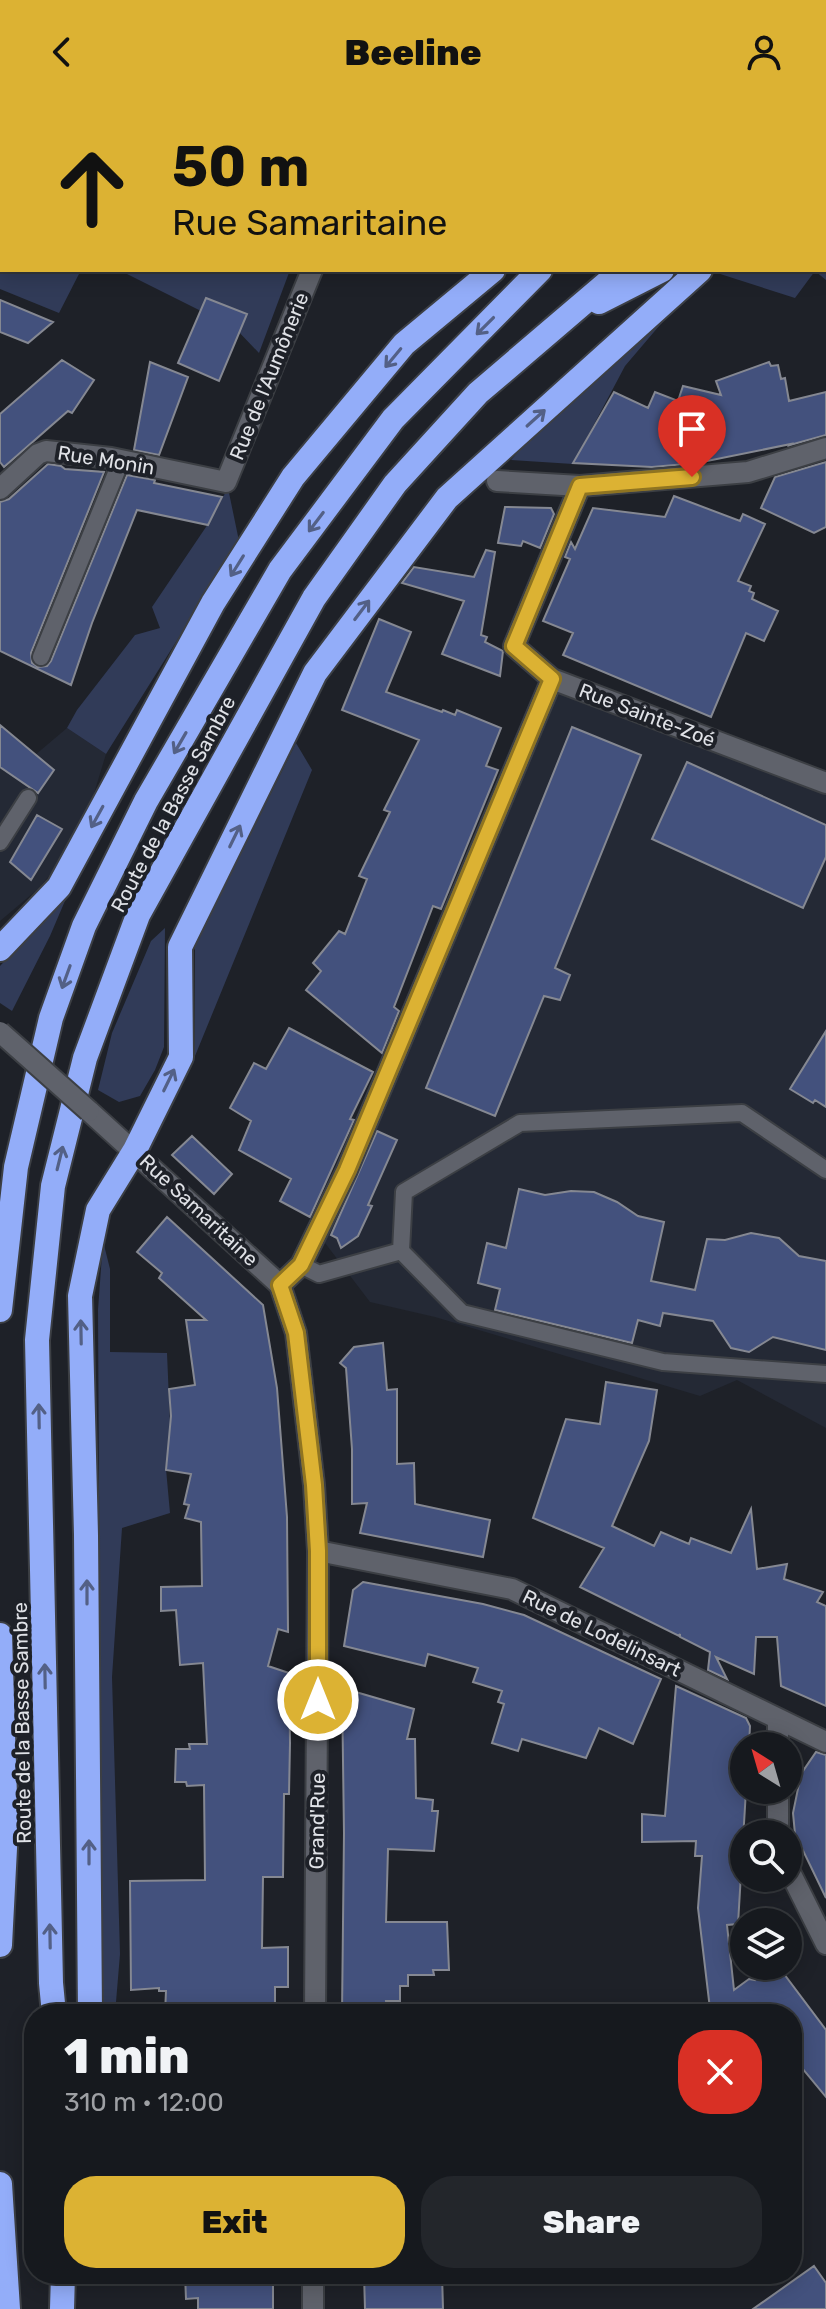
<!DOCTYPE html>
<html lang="en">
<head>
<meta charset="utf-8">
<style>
	body { margin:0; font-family:Rubik,sans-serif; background:#23262b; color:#f1f3f6; height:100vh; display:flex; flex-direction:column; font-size:30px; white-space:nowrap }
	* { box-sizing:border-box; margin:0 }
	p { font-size:26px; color:#9ea0a4 }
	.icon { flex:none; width:44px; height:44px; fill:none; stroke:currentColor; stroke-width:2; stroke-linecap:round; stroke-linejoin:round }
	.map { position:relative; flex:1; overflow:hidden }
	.panel { position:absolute; left:24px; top:1900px; width:778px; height:280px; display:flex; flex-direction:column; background:#16191e; border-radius:32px; box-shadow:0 4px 20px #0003,0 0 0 2px #35383c }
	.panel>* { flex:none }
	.top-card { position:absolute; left:0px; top:0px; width:826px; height:168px; box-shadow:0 4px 20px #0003,0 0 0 2px #35383c; background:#dcb233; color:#111; overflow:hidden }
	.needle { width:52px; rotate:323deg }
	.fabs { position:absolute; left:730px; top:1628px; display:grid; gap:16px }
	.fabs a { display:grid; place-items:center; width:72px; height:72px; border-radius:50%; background:#16191e; box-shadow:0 4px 20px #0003,0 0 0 2px #35383c; font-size:40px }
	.pin { position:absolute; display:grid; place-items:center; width:68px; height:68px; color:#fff; margin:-82px -34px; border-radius:50% 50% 50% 0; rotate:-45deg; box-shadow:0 0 8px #0007 }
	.pin .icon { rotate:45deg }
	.me { position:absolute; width:88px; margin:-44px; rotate:0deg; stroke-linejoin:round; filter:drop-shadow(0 0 6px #0008) }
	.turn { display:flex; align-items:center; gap:28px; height:168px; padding:0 40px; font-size:36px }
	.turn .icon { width:104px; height:104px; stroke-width:2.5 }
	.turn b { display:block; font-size:56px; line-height:68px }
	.round { display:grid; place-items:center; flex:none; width:84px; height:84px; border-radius:32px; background:#23262b }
	.overview { display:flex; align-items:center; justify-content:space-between; height:136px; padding:0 40px }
	h1 { font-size:48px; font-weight:800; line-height:60px }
	.action { display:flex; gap:16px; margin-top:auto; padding:16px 40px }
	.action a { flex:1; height:92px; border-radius:32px; background:#dcb233; color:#111; font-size:32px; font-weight:800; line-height:92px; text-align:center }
	.action a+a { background:#23262b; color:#f1f3f6 }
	header { display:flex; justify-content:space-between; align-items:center; height:104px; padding:0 40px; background:#dcb233; color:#111; font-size:36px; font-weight:800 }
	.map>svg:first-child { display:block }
	.built { fill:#242935 }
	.green { fill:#313b58 }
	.building { fill:#43517d; stroke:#858892; stroke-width:2 }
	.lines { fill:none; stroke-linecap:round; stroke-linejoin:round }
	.lane-casing { stroke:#3c3f44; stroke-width:20 }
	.street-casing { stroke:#3c3f44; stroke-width:24 }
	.secondary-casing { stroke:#3c3f44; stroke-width:24 }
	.highway-casing { stroke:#3c3f44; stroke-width:28 }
	.lane { stroke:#5f626b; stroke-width:16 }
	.street { stroke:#5f626b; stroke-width:20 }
	.secondary { stroke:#5f626b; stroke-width:20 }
	.highway { stroke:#93adf9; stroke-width:24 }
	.secondary-bridge-casing { stroke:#3c3f44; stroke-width:24; stroke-linecap:butt }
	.secondary-bridge { stroke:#5f626b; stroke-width:20 }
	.oneway { stroke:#536086 }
	.route-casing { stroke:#8f7421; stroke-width:20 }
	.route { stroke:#dcb233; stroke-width:14 }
	.labels { text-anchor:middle; stroke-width:8; stroke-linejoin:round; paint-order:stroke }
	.street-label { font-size:20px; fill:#e0e2e7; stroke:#1e2128 }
</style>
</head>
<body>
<header><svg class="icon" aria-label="back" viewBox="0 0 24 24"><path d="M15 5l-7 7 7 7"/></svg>Beeline<svg class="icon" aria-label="person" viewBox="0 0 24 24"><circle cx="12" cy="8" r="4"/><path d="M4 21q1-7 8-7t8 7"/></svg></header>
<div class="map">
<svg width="826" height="2205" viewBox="0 0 826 2205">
	<rect width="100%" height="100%" fill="#1e2128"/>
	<path class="built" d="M 557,589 L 826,685 L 826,1324 L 737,1276 L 700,1292 L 435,1213 L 370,1198 L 322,1135 Z
		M 67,624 L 106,650 L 80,735 L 38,785 L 0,817 L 0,660 L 15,668 Z"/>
	<path class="green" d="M 0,0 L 369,0 L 2,2 L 2,166 L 81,166 L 59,209 L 0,185 Z
		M 826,71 L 826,176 L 815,167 L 795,194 L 714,168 L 716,166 L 824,166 Z
		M 119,166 L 290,166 L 259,249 L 235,224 Z
		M 661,210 L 665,215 L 625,262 L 573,360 L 511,356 L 546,315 Z
		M 228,384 L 239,437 L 106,650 L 67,624 L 77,606 L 135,531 L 160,524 L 152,503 L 208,420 Z
		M 296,639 L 312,666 L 195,952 L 195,842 Z
		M 73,778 L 50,832 L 12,907 L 0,899 L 0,862 L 43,816 Z
		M 165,824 L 164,943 L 155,966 L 140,992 L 119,998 L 98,986 L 112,929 L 151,837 Z
		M 103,1137 L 110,1165 L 110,1248 L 167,1249 L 170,1320 L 166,1365 L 170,1409 L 122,1424 L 112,1573 L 120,1850 L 115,1910 L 102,1910 L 98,1206 Z"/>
	<path class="building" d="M 206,194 L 247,210 L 219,277 L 178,259 Z
		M 0,196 L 53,218 L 28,239 L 0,228 Z
		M 62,256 L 94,276 L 72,309 L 68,307 L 4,363 L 0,358 L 0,310 Z
		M 150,258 L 188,273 L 159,351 L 134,346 Z
		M 769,258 L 771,262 L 778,261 L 781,275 L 785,274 L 789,297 L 826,288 L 826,331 L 790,341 L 791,340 L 697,359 L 652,363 L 573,359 L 614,288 L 648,304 L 655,288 L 678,297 L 683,282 L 721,291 L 716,277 Z
		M 826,358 L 826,423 L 814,429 L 761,404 L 775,373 Z
		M 48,360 L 61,362 L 65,365 L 104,368 L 31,549 L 32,559 L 38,563 L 47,562 L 51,557 L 127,371 L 155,376 L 154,379 L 222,393 L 208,421 L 137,406 L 92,519 L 71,581 L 0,547 L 0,398 L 9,395 Z
		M 674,392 L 740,417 L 743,410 L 765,420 L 738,477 L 751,482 L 749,487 L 754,489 L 752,495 L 778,507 L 764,537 L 746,529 L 711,613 L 563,551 L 573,529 L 543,517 L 570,455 L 565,453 L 571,438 L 575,445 L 593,404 L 665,413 Z
		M 505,403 L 551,404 L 554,410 L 540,444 L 523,437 L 521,442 L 498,439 Z
		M 486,446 L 495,448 L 481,531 L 487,533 L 485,538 L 503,547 L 500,572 L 442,550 L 464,497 L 402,479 L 414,463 L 474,473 Z
		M 379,515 L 411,528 L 386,588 L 442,608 L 443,606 L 455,611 L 457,606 L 501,624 L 486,662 L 498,666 L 441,805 L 433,802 L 394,903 L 399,907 L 382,949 L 306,886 L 321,867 L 313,859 L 339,827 L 345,830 L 367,775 L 359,772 L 390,708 L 384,706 L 419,636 L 342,606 Z
		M 0,621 L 54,666 L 38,689 L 0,663 Z
		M 572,623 L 641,651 L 555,864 L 570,871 L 560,896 L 544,892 L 495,1012 L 426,984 Z
		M 687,658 L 826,721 L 826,753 L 803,804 L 652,735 Z
		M 37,711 L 62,725 L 31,776 L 10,758 Z
		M 289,924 L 373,968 L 350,1015 L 354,1016 L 310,1113 L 280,1097 L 291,1075 L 239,1046 L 251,1017 L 230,1004 L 254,959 L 266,965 Z
		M 826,927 L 826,1003 L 815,996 L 813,999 L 790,985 Z
		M 377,1027 L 397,1036 L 368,1101 L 372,1102 L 358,1132 L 341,1144 L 337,1134 L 331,1131 Z
		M 192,1032 L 232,1070 L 214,1090 L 172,1051 Z
		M 519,1085 L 545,1091 L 571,1087 L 594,1088 L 617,1098 L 638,1112 L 664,1118 L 651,1177 L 695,1186 L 707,1135 L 725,1136 L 751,1129 L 779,1134 L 799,1152 L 826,1157 L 826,1246 L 773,1233 L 749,1248 L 731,1244 L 713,1217 L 663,1209 L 660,1222 L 638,1216 L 632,1239 L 495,1206 L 500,1185 L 478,1179 L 487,1139 L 506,1144 Z
		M 167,1113 L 263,1201 L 277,1284 L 287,1413 L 288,1528 L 278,1525 L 268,1562 L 289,1569 L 290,1639 L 289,1690 L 284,1690 L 283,1773 L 263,1773 L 262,1844 L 288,1843 L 288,1883 L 275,1883 L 275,1910 L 165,1909 L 166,1887 L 159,1887 L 159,1884 L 131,1886 L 130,1777 L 205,1776 L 204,1681 L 187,1682 L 186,1678 L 175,1678 L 176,1645 L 190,1645 L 189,1640 L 207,1640 L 203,1559 L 180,1561 L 176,1506 L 161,1507 L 161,1483 L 202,1482 L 201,1418 L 185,1414 L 189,1401 L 184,1400 L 191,1370 L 166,1366 L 171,1312 L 169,1285 L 195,1281 L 186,1216 L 206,1216 L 159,1174 L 162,1169 L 137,1148 Z
		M 383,1239 L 387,1286 L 397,1285 L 397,1360 L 414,1359 L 415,1400 L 490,1416 L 483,1453 L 360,1429 L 367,1399 L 352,1400 L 352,1345 L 346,1264 L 340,1259 L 354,1243 Z
		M 606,1278 L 657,1286 L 649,1337 L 612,1422 L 654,1442 L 661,1428 L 689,1440 L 691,1434 L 731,1449 L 751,1405 L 757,1465 L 787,1460 L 784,1475 L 823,1488 L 817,1498 L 826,1502 L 826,1602 L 781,1582 L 777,1533 L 756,1533 L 754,1570 L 716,1553 L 727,1575 L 708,1566 L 710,1548 L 680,1533 L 680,1530 L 679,1532 L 580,1483 L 604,1444 L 533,1414 L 566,1315 L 600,1320 Z
		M 363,1478 L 483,1500 L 524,1511 L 661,1575 L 633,1640 L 599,1624 L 586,1654 L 522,1635 L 518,1647 L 492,1639 L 504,1600 L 498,1598 L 502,1587 L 473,1578 L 478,1564 L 428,1550 L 425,1562 L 344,1542 L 353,1486 Z
		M 676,1582 L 746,1614 L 750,1622 L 749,1642 L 744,1642 L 744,1686 L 746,1686 L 738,1820 L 727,1821 L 734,1886 L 749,1875 L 755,1876 L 757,1870 L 767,1862 L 778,1862 L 826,1926 L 826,1993 L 792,1952 L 792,1910 L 703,1910 L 710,1905 L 698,1804 L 702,1752 L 695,1752 L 696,1737 L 642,1738 L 642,1710 L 665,1712 Z
		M 342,1584 L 414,1605 L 407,1635 L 415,1635 L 416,1694 L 433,1696 L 432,1707 L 438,1707 L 434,1747 L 388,1745 L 386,1818 L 447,1818 L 449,1866 L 433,1866 L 434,1871 L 408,1871 L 408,1882 L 400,1882 L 400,1897 L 386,1897 L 387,1910 L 342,1910 L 344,1729 Z
		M 816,1648 L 826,1651 L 826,1794 L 795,1730 L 793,1709 L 801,1670 Z
		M 814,2162 L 826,2179 L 826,2205 L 753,2205 Z
		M 185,2170 L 273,2170 L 273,2205 L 198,2205 L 198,2194 L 186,2195 Z
		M 364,2170 L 442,2170 L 443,2205 L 365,2205 Z"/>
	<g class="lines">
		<g class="lane-casing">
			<path id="lane" d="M 41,553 L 121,357
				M 0,738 L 28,694
				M 826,1066 L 742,1009 L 520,1019 L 404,1088 L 401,1147 L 462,1209 L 663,1258 L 826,1270
				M 301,1161 L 319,1170 L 401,1147"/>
		</g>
		<g class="street-casing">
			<path id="street" d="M 383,2 L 384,0
				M 497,377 L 580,382
				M 0,385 L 38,350 L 46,347 L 111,354 L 226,378 L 312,166
				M 552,575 L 514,542 L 580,382 L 748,368 L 826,344
				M 280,1181 L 301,1161 L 347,1066 L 552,575 L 826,679
				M 318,1447 L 512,1485 L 826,1638
				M 778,1615 L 778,1642
				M 778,1686 L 778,1730
				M 788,1764 L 826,1840"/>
		</g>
		<g class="secondary-casing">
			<path id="secondary" d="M 89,1007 L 280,1181 L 296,1229 L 314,1381 L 318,1447 L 315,1910
				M 313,2205 L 313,2170"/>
		</g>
		<g class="highway-casing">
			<path id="highway" d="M 706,2 L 708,0
				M 819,2 L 821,0
				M 824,56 L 826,55
				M 599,198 L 662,166
				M 0,845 L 59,783 L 213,499 L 293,373 L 404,240 L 493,166
				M 0,1206 L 16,1063 L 51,914 L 84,822 L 146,697 L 280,466 L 393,315 L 540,166
				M 0,1531 L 6,1725 L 0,1841
				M 54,1910 L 51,1879 L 37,1236 L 53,1082 L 85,954 L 138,811 L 314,494 L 395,380 L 478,289 L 622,166
				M 90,1910 L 86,1431 L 80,1192 L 98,1106 L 135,1046 L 181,953 L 180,843 L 315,569 L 447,394 L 700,166
				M 0,2080 L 8,2205
				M 62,2205 L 63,2170"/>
		</g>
		<use href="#lane" class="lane"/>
		<use href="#street" class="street"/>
		<use href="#secondary" class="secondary"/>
		<use href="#highway" class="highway"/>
		<g class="secondary-bridge-casing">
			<path id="secondary-bridge" d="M 0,928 L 89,1007"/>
		</g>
		<use href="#secondary-bridge" class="secondary-bridge"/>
	</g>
	<defs><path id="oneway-shaft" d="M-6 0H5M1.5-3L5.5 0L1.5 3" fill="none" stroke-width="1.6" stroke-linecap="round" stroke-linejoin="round" transform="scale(2)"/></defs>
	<g class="oneway">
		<use href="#oneway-shaft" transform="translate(485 222) rotate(135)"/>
		<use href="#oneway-shaft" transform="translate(393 254) rotate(130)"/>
		<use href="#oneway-shaft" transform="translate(536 314) rotate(-42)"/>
		<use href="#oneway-shaft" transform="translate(316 418) rotate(127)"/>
		<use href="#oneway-shaft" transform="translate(237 462) rotate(122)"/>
		<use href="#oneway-shaft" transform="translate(362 506) rotate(-53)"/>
		<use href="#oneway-shaft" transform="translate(180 639) rotate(120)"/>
		<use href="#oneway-shaft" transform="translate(97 713) rotate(119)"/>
		<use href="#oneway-shaft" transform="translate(235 732) rotate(-64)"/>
		<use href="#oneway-shaft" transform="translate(66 873) rotate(110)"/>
		<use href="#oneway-shaft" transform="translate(169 976) rotate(-64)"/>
		<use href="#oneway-shaft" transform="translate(60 1054) rotate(-76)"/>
		<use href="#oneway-shaft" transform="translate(81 1228) rotate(-91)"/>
		<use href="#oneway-shaft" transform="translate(39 1312) rotate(-91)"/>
		<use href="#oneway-shaft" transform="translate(87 1488) rotate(-90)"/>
		<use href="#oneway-shaft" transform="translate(45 1572) rotate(-91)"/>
		<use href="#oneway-shaft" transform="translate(89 1748) rotate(-90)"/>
		<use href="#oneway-shaft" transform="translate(50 1832) rotate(-91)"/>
	</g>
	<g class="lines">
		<g class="route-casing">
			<path id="route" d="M 318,1596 L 318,1447 L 314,1381 L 296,1229 L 280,1181 L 301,1161 L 347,1066 L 552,575 L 514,542 L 580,382 L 692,373"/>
		</g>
		<use href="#route" class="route"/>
	</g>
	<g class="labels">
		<g class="street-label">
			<text transform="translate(269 272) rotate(-68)" y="7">Rue de l'Aumônerie</text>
			<text transform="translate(106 356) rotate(9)" y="7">Rue Monin</text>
			<text transform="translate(647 611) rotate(21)" y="7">Rue Sainte-Zoé</text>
			<text transform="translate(173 700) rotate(-62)" y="7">Route de la Basse Sambre</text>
			<text transform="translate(199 1106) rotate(43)" y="7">Rue Samaritaine</text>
			<text transform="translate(602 1529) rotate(26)" y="7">Rue de Lodelinsart</text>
			<text transform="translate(22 1619) rotate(-91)" y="7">Route de la Basse Sambre</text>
			<text transform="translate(317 1717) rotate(-89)" y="7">Grand'Rue</text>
		</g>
	</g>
</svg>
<div class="fabs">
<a><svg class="needle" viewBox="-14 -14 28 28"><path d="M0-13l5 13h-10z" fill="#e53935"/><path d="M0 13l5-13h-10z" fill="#9ea0a4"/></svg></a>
<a><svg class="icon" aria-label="search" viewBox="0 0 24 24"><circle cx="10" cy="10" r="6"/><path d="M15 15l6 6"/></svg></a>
<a><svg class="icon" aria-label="layers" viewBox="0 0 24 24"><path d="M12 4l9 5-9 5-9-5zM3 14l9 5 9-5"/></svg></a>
</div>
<div class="pin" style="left:692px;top:373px;background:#d93025"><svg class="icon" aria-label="arrive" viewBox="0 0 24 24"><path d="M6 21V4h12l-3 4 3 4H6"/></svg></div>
<svg class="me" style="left:318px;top:1596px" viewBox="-20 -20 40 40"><circle r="17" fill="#dcb233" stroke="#fff" stroke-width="3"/><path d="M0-11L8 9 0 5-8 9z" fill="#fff"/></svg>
<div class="top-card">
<div class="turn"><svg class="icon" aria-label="ahead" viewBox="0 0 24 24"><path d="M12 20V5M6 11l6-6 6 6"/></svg><div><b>50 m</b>Rue Samaritaine</div></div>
</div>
<section class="panel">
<div class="overview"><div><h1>1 min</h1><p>310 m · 12:00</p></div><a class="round" style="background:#d93025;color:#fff"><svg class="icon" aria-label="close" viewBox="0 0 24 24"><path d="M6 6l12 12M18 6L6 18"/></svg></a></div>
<div class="action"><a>Exit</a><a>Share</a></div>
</section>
</div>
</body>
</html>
